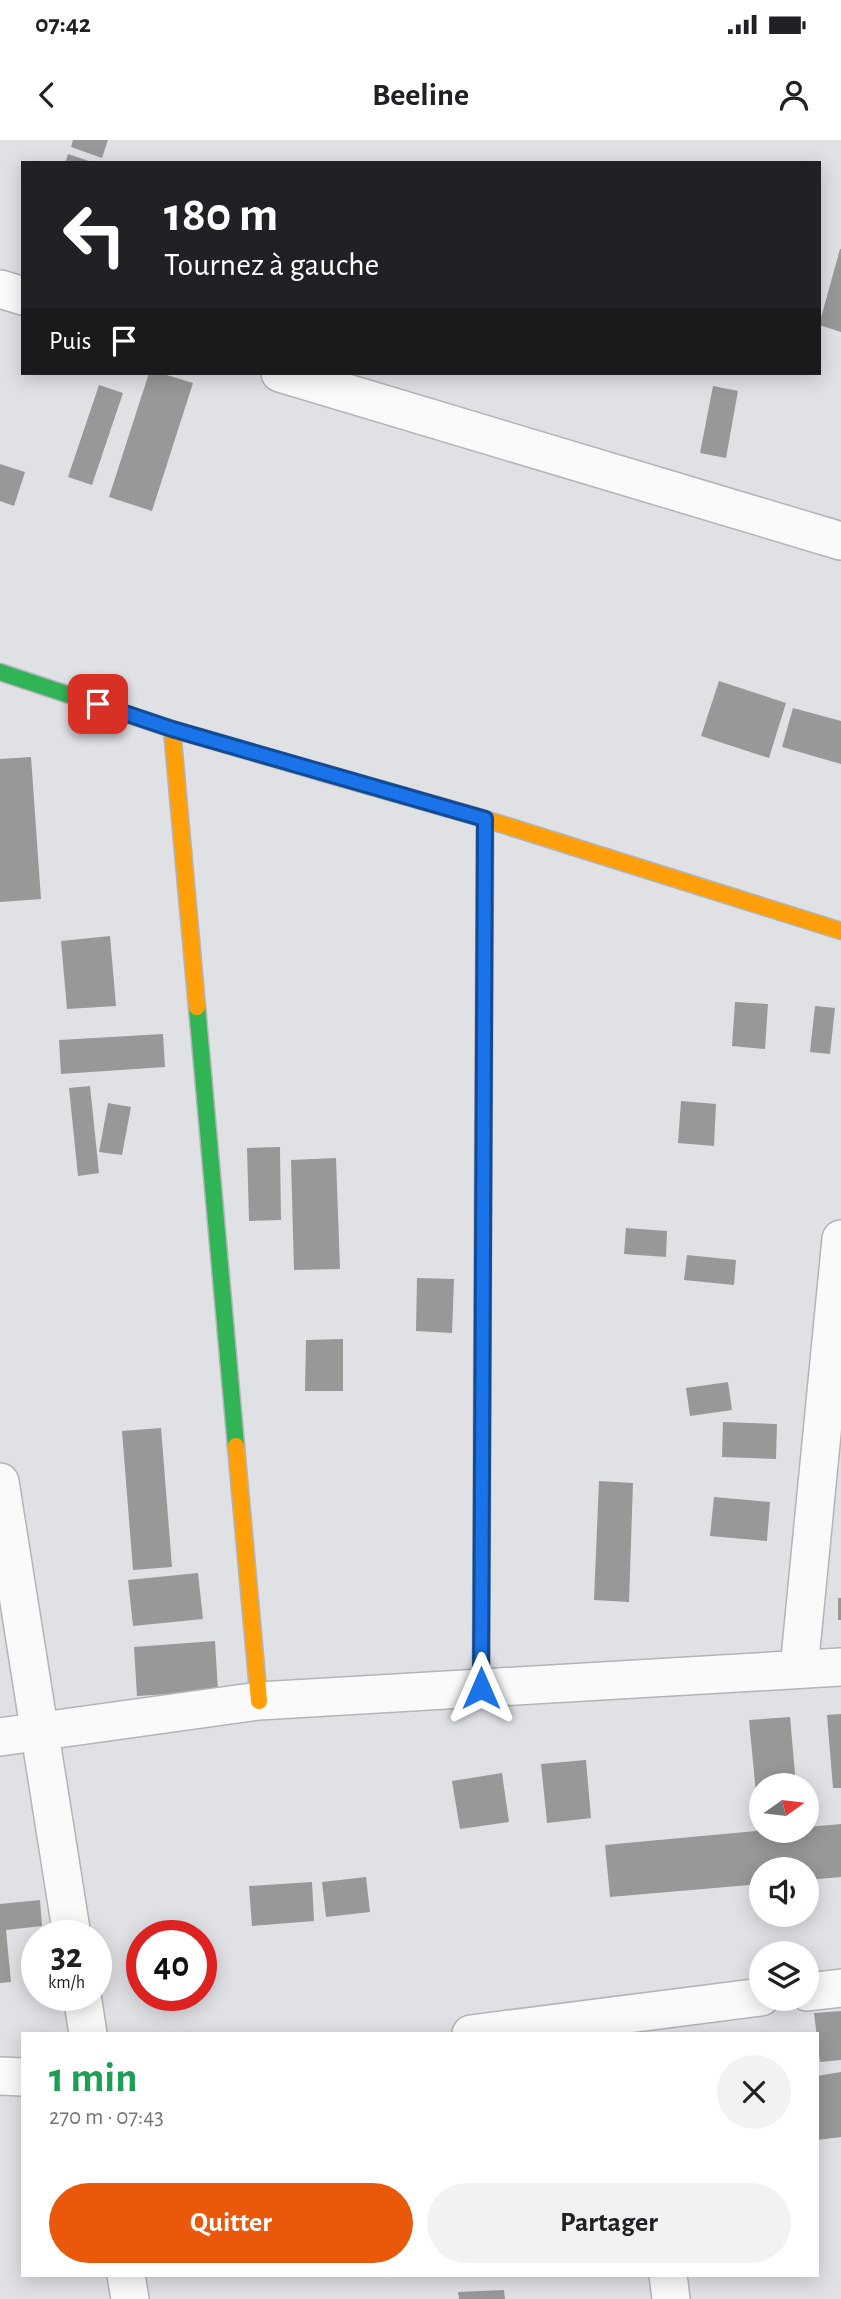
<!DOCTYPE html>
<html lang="fr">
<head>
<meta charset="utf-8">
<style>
	body { margin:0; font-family:"Alegreya Sans",sans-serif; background:#f2f2f2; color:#202124; height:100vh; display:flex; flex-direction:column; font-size:26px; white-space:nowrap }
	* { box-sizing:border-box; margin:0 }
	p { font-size:23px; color:#757577 }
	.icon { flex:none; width:38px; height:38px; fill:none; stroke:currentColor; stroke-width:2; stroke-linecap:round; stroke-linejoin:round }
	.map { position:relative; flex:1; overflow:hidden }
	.sheet { position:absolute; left:21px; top:1892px; width:798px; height:245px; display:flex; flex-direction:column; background:#fff; border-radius:0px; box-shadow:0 4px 18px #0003 }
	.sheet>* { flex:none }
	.guide { position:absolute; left:21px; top:21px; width:800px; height:214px; border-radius:0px; box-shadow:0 4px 18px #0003; background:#202124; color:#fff; overflow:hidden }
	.needle { width:46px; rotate:76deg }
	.buttons { position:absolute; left:749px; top:1633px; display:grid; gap:14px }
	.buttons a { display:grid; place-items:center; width:70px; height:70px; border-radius:50%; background:#fff; box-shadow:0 4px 18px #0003; font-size:35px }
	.speed { position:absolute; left:21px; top:1780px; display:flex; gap:14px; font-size:35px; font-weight:700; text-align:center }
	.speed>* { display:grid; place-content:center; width:91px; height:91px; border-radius:50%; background:#fff; box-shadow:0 4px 18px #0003; line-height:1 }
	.speed small { font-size:18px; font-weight:400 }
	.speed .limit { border:10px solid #d22; background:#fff; color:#111 }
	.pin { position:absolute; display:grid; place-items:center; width:60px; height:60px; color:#fff; margin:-30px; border-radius:14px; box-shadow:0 4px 10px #0006 }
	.me { position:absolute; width:77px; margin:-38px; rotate:0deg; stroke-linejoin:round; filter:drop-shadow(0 0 5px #0008) }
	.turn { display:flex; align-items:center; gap:24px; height:147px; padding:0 28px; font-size:32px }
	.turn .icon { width:91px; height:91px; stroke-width:2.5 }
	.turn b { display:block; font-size:49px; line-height:60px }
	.then { display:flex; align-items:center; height:66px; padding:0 28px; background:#0003; gap:14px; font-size:26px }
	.round { display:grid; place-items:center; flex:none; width:74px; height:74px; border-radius:37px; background:#f2f2f2 }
	.overview { display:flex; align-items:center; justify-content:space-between; height:119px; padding:0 28px }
	h1 { font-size:42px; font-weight:600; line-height:52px; color:#1e9e55 }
	.button { display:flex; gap:14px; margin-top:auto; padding:14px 28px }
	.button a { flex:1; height:80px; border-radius:42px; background:#ea580c; color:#fff; font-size:28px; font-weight:600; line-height:80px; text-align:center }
	.button a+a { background:#f2f2f2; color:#202124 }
	.status { display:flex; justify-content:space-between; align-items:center; height:49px; padding:0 35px; background:#fff; direction:ltr }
	.status svg { height:19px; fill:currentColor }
	header { display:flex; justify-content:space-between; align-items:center; height:91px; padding:0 28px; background:#fff; font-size:32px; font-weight:600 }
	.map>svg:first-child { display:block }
	.building { fill:#989899 }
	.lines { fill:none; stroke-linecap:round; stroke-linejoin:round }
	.street-casing { stroke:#b3b4b7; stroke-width:40 }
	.fast-casing { stroke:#b3b4b7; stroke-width:19 }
	.slow-casing { stroke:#b3b4b7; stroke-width:19 }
	.jam-casing { stroke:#b3b4b7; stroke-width:19 }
	.street { stroke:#fafafb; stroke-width:37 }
	.fast { stroke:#30b455; stroke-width:16 }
	.slow { stroke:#ff9f0a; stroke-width:16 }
	.jam { stroke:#e5322d; stroke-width:16 }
	.route-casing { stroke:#114b97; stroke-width:18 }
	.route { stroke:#1a73e8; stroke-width:12 }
</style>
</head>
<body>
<div class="status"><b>07:42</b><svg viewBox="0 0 49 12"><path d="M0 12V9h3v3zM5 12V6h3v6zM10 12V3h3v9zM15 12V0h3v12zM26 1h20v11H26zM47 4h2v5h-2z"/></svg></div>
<header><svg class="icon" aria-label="back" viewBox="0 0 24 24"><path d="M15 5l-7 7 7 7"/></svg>Beeline<svg class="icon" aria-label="person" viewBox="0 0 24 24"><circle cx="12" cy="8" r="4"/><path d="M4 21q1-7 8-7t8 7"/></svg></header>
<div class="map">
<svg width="841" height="2159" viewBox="0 0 841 2159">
	<rect width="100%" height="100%" fill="#dfe1e4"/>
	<path class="building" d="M 73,0 L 108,0 L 102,18 L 71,7 Z
		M 68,14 L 92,22 L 92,23 L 65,23 Z
		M 840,109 L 841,109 L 841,192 L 819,185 Z
		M 149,233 L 160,233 L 193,243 L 152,371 L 109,357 Z
		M 99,245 L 123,253 L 92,345 L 68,337 Z
		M 713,246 L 738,251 L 726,318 L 700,313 Z
		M 0,324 L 25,332 L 14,366 L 0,361 Z
		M 719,541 L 786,563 L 769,618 L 701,596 Z
		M 793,568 L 841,581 L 841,624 L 782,607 Z
		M 31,617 L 41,759 L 0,762 L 0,619 Z
		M 110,796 L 116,866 L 67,869 L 61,801 Z
		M 735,862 L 768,864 L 765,909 L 732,906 Z
		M 815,866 L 835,868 L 830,914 L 810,912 Z
		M 163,894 L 165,927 L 61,934 L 59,900 Z
		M 90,946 L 99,1033 L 78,1036 L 69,948 Z
		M 681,961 L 716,964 L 714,1006 L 678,1003 Z
		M 108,963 L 131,967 L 122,1015 L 99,1012 Z
		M 280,1007 L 281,1080 L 249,1081 L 247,1008 Z
		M 336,1018 L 340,1129 L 294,1130 L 291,1020 Z
		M 626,1088 L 667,1091 L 666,1117 L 624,1114 Z
		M 687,1115 L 736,1120 L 734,1145 L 684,1140 Z
		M 417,1138 L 454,1139 L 452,1193 L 416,1191 Z
		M 343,1199 L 343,1251 L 305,1251 L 306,1200 Z
		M 728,1242 L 732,1270 L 690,1276 L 686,1248 Z
		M 723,1282 L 777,1284 L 776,1319 L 722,1317 Z
		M 161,1288 L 172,1427 L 133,1430 L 122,1291 Z
		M 599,1341 L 633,1343 L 629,1462 L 594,1460 Z
		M 714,1357 L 770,1362 L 767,1401 L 710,1396 Z
		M 198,1433 L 203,1479 L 133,1486 L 128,1440 Z
		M 838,1458 L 841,1458 L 841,1480 L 838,1480 Z
		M 215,1501 L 218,1551 L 137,1556 L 134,1507 Z
		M 841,1574 L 841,1648 L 833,1648 L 827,1575 Z
		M 790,1577 L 796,1645 L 761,1645 L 761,1684 L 759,1685 L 749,1580 Z
		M 586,1620 L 591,1678 L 547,1683 L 541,1624 Z
		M 502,1633 L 509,1682 L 460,1689 L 452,1641 Z
		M 841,1684 L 841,1737 L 807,1740 L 807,1729 L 761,1729 L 761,1744 L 610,1757 L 605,1705 L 767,1690 L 807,1690 L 807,1687 Z
		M 366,1737 L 370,1772 L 326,1777 L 322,1742 Z
		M 312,1742 L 314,1781 L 252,1786 L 249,1746 Z
		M 40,1760 L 42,1786 L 6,1790 L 11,1842 L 0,1843 L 0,1764 Z
		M 841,1871 L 841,1920 L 820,1922 L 814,1873 Z
		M 841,1932 L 841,1997 L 817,2000 L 817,1936 Z
		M 504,2150 L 505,2159 L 459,2159 L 458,2152 Z"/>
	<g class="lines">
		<g class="street-casing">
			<path id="street" d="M 0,149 L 23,156
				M 280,233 L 841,401
				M 0,1342 L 72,1796
				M 799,1529 L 841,1099
				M 0,1597 L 259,1561 L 841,1527
				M 807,1852 L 841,1848
				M 82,1855 L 88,1894
				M 471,1894 L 761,1857
				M 0,1936 L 23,1937
				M 126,2135 L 130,2159
				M 668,2135 L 671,2159"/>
		</g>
		<g class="fast-casing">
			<path id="fast" d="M 0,532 L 172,589 L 320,632
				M 197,867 L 236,1306"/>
		</g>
		<g class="slow-casing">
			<path id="slow" d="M 172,589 L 197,867
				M 320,632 L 485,679 L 841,791
				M 236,1306 L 259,1561
				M 481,1548 L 483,1070"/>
		</g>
		<g class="jam-casing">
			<path id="jam" d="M 483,1070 L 485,679"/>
		</g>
		<use href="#street" class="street"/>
		<use href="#fast" class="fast"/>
		<use href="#slow" class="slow"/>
		<use href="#jam" class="jam"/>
	</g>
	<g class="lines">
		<g class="route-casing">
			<path id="route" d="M 98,564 L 172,589 L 485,679 L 481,1548"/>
		</g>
		<use href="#route" class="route"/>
	</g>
</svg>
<div class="buttons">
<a><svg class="needle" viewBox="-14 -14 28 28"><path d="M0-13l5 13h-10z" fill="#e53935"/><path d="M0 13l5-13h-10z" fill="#757577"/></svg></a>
<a><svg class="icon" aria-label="sound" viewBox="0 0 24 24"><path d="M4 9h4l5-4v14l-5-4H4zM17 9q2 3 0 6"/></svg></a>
<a><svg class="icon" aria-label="layers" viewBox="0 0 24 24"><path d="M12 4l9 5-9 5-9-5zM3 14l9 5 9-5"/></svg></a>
</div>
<div class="speed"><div>32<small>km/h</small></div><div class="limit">40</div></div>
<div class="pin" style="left:98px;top:564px;background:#d93025"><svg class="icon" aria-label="arrive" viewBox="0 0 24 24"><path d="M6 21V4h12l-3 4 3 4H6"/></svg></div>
<svg class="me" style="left:481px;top:1548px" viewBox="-20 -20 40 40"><path d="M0-17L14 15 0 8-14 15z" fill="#1a73e8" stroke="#fff" stroke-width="4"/></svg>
<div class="guide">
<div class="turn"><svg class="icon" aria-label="left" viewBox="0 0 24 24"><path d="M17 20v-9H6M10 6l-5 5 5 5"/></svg><div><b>180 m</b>Tournez à gauche</div></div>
<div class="then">Puis<svg class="icon" aria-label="arrive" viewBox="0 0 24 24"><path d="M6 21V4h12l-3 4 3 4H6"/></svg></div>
</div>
<section class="sheet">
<div class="overview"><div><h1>1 min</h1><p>270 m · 07:43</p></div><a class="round"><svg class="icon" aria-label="close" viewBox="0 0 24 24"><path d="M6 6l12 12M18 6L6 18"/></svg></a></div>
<div class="button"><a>Quitter</a><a>Partager</a></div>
</section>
</div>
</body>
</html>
